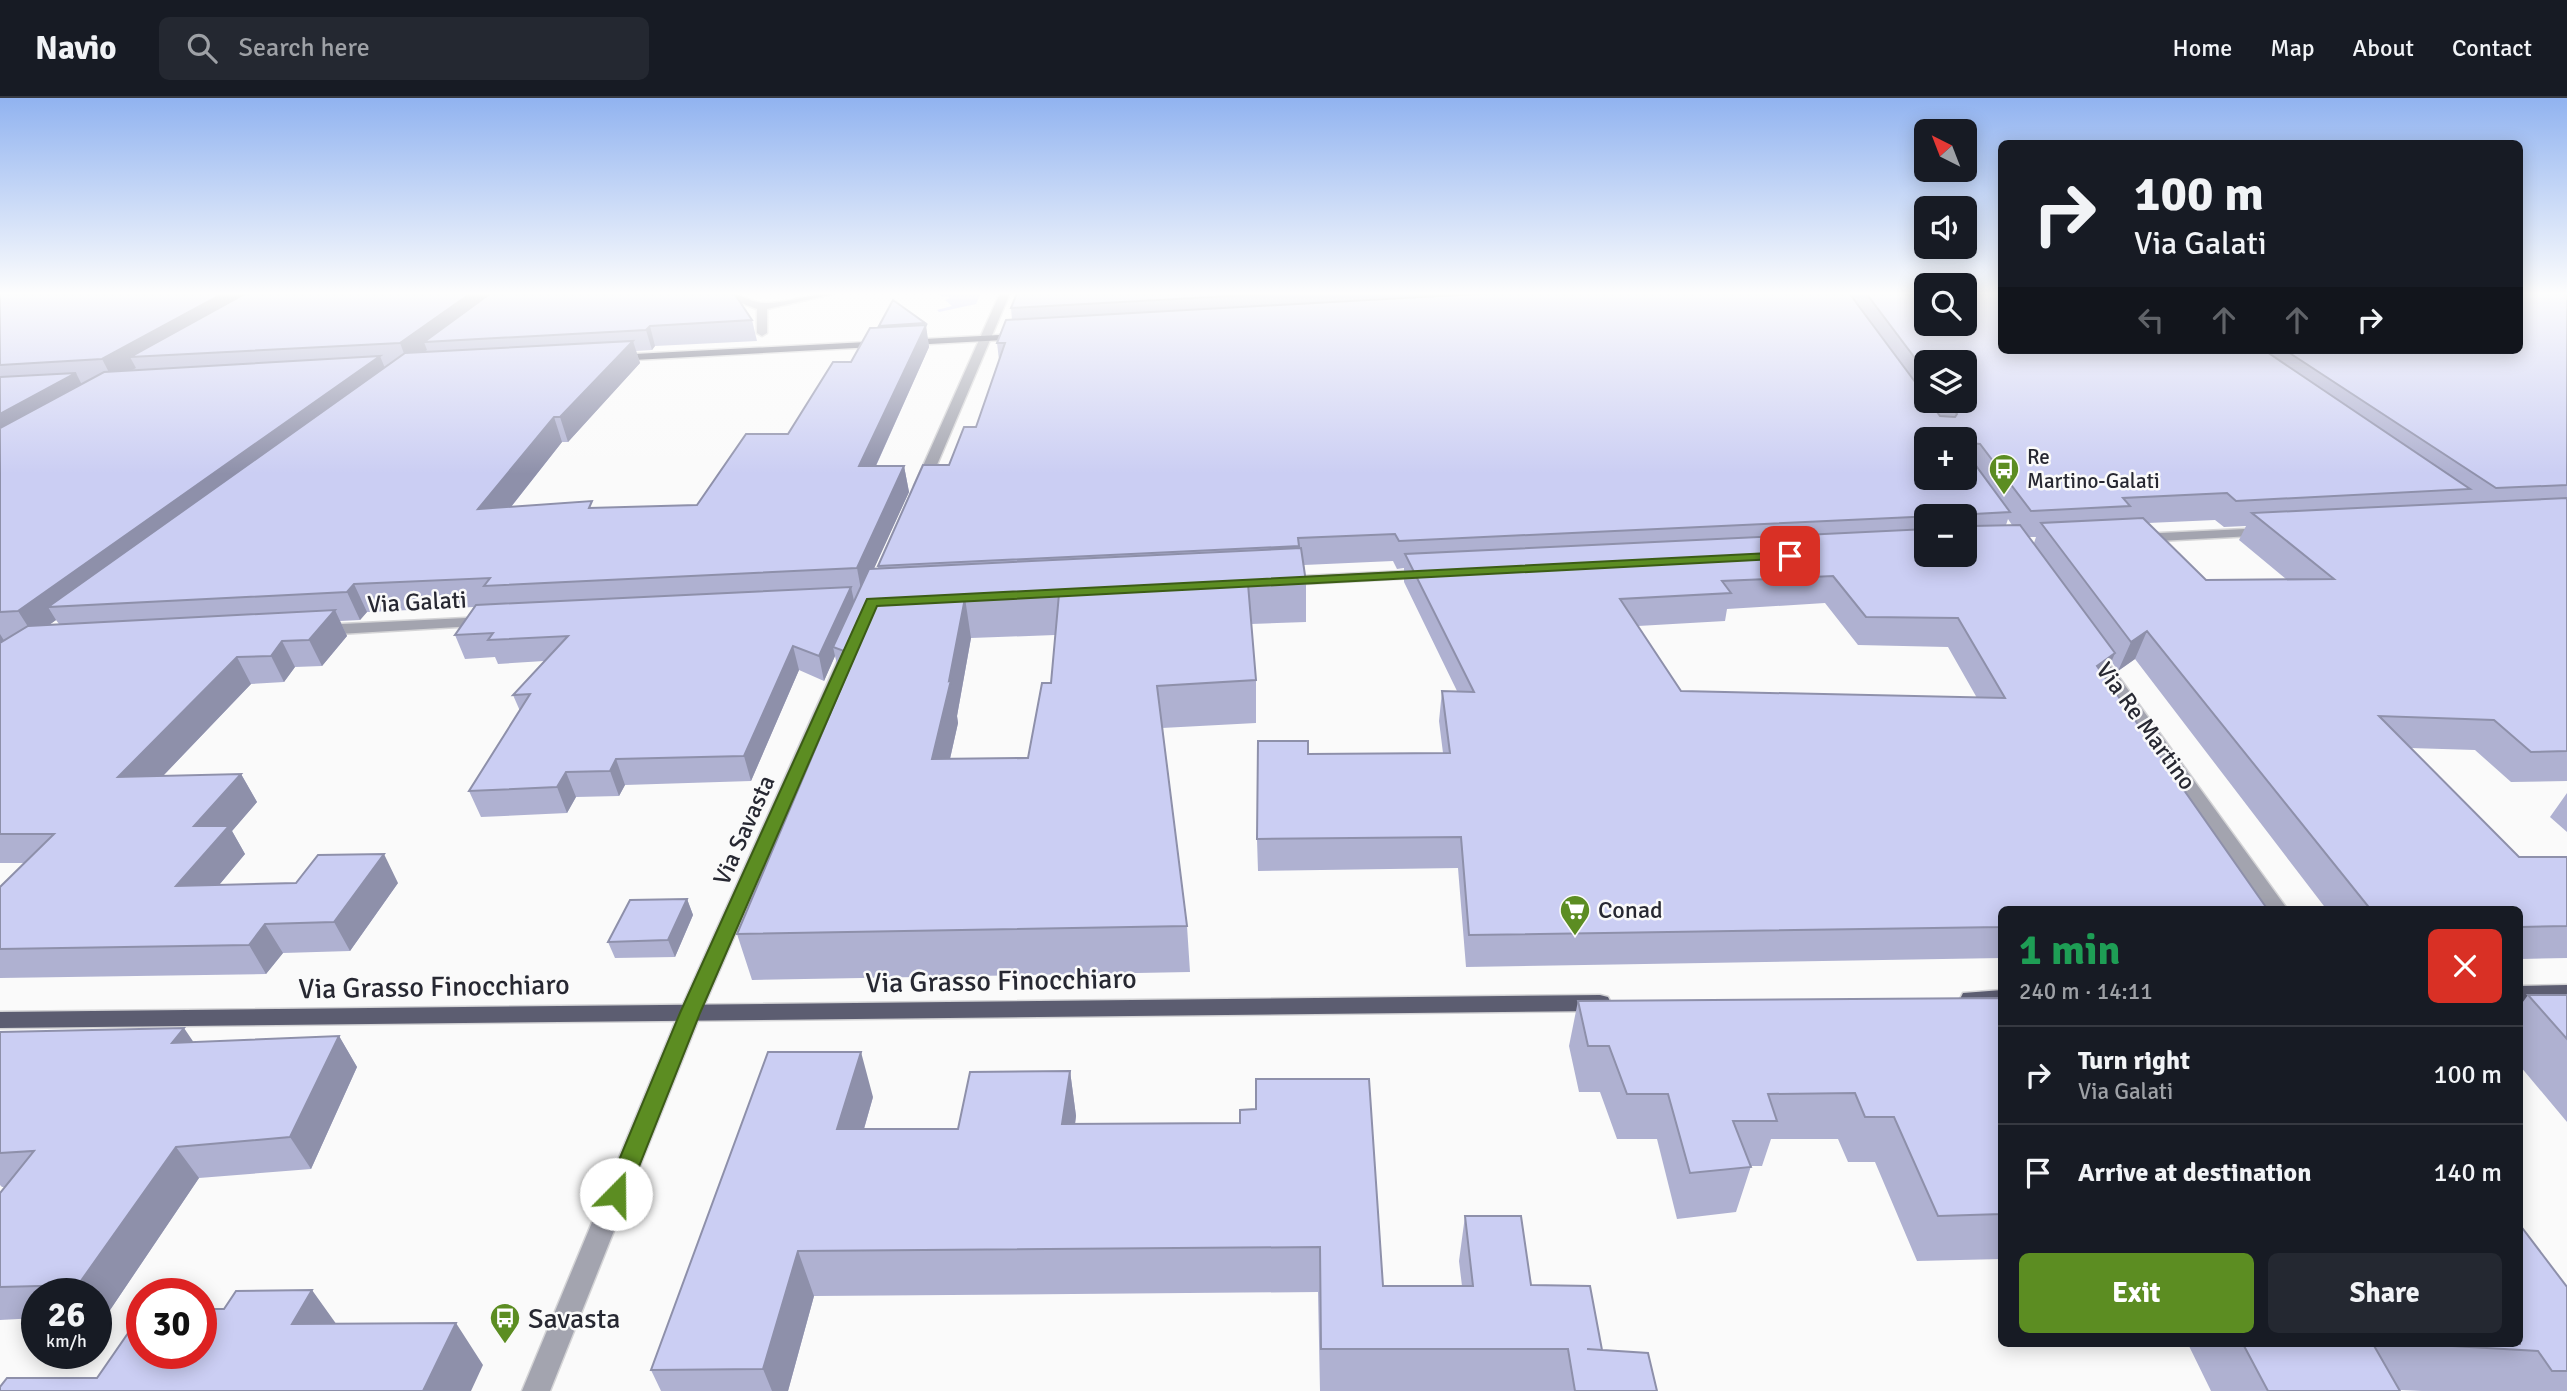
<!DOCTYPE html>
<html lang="en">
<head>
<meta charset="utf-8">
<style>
	body { margin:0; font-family:Signika,sans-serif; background:#242831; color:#f1f3f6; height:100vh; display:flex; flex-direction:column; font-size:26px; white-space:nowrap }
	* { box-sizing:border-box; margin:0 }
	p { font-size:23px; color:#9ea1a6 }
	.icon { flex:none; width:38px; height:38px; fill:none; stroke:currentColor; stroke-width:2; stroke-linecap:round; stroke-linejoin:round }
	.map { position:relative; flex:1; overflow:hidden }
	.drawer { position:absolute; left:1998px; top:808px; width:525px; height:441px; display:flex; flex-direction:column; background:#171b24; border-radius:10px; box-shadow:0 4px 18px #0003 }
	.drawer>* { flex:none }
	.guide { position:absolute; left:1998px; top:42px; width:525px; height:214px; border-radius:10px; box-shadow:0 4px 18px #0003; background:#171b24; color:#f1f3f6; overflow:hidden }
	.needle { width:46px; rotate:318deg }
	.buttons { position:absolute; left:1914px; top:21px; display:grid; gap:14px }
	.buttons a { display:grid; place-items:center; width:63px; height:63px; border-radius:10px; background:#171b24; box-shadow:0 4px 18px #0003; font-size:35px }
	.speed { position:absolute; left:21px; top:1180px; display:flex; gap:14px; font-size:35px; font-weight:700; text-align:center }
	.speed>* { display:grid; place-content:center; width:91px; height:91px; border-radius:50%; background:#171b24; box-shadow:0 4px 18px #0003; line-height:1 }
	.speed small { font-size:18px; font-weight:400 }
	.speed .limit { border:10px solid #d22; background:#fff; color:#111 }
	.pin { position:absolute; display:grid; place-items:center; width:60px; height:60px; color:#fff; margin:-30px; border-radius:14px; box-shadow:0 4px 10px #0006 }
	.me { position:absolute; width:77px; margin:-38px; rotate:22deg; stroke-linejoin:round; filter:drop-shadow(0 0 5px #0008) }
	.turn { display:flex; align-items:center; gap:24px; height:147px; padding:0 21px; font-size:32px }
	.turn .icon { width:91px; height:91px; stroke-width:2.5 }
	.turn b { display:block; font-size:49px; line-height:60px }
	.lanes { display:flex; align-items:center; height:66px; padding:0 21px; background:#0003; justify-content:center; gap:35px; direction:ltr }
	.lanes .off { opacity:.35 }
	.round { display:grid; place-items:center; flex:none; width:74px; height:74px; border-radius:10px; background:#242831 }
	.summary { display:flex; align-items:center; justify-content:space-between; height:119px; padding:0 21px }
	h1 { font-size:42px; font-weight:700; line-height:52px; color:#1e9e55 }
	.button { display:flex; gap:14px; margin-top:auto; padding:14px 21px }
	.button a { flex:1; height:80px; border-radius:10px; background:#5c8d22; color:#fff; font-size:28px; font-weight:700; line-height:80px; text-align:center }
	.button a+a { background:#242831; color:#f1f3f6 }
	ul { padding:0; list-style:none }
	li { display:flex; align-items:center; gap:21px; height:98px; padding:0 21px; border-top:2px solid #363941 }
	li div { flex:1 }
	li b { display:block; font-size:26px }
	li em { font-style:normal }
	header { display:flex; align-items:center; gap:42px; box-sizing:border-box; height:98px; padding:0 35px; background:#171b24; border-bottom:2px solid #363941 }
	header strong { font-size:33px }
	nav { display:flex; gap:38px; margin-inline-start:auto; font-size:24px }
	.search { width:490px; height:63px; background:#242831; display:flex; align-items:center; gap:18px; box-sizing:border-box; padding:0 24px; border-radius:10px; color:#9ea1a6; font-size:26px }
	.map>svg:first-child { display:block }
	.green { fill:#c1c5fc }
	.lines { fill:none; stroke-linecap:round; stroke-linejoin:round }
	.minor-casing { stroke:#d4d4d6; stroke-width:3 }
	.major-casing { stroke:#d4d4d6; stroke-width:3 }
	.minor { fill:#a3a4af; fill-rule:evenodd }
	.major { fill:#5c5d71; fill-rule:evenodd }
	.wall { fill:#afb1d1; fill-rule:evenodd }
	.shaded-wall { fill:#8e90aa }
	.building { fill:#cbcef3; stroke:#8e90aa; stroke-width:2; fill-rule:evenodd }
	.route { fill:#5c8d22; stroke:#3c5c16; stroke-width:2 }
	.labels { text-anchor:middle; stroke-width:5; stroke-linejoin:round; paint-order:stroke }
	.far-poi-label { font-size:21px; fill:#272832; stroke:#fafafa; text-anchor:start }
	.street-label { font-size:24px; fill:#272832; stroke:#fafafa }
	.poi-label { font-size:24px; fill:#272832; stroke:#fafafa; text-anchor:start }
	.near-street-label { font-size:28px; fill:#272832; stroke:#fafafa }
	.near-poi-label { font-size:28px; fill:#272832; stroke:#fafafa; text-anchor:start }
</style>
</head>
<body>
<header>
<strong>Navio</strong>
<div class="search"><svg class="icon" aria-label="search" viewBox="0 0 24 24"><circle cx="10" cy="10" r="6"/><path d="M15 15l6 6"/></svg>Search here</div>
<nav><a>Home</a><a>Map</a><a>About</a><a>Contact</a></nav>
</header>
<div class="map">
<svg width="2567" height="1293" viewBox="0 0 2567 1293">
	<rect width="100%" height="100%" fill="#fafafa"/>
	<path class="green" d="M 938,195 L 981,195 L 976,206 L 939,214 L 937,212 L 952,208 L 945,202 L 950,200 L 948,198 L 942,199 Z"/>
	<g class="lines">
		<g class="minor-casing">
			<path id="minor" d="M 726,195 C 740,195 751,205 764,205 C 785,206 811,195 837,195 L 767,211 L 767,235 L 762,238 L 757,235 L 757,211 L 726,199 Z
				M 1000,195 L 1010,195 L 928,388 L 926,391 L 916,391 L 914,388 Z
				M 2266,430 L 2271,431 L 2271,437 L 2140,444 L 2133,440 L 2140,436 Z
				M 1426,472 L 1433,476 L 1431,479 L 1283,487 L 1276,483 L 1283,479 Z
				M 486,519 L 494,524 L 491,527 L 322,537 L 314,532 L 322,527 Z
				M 849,550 L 857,555 L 701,915 L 550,1293 L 522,1293 L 679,915 L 841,555 Z
				M 2094,551 L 2100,553 L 2288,812 L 2267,812 L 2086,556 Z"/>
		</g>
		<g class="major-casing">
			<path id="major" d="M 1020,236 L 1024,237 L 1024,241 L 615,263 L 609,260 L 615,257 Z
				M 2567,887 L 2567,903 L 2520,904 L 2520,888 Z
				M 2002,892 L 2002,908 L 1963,907 L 1960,901 L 1963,895 Z
				M 1600,897 L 1608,899 L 1611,905 L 1608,911 L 1600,913 L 0,930 L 0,914 Z"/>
		</g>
		<use href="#minor" class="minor"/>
		<use href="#major" class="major"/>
	</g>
	<path class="wall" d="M 0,195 L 752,222 L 757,243 L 655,248 L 652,252 L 636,253 L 640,265 L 568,344 L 562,344 L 511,409 L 595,410 L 697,407 L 788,336 L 851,264 L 879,229 L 879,228 L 925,225 L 929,249 L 876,368 L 904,368 L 909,394 L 874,470 L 878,470 L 878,468 L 976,329 L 999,262 L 997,245 L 1012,222 L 1011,210 L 1017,195 L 1474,195 L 1474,196 L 1480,196 L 1479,195 L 1927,195 L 2002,252 L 2520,252 L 2567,195 L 2567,683 L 2511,684 L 2475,652 L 2410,650 L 2519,759 L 2567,759 L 2567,860 L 2520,861 L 2520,812 L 2327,812 L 2135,561 L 2118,573 L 2112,564 L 2002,812 L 2002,860 L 1466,869 L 1458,770 L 1258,773 L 1257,741 L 1308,656 L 1443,655 L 1439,623 L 1442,593 L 1457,593 L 1404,484 L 1404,470 L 1397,471 L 1393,463 L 1304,467 L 1306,484 L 1306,524 L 1251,526 L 1256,582 L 1256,625 L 1162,630 L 1187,828 L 1190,874 L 752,882 L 737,836 L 842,588 L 835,558 L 824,583 L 799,572 L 751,683 L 625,687 L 619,698 L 576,699 L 567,715 L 481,719 L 469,693 L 520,613 L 513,597 L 544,563 L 498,566 L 495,559 L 465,561 L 455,537 L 474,509 L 367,514 L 360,522 L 340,523 L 347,538 L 322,568 L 295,569 L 284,584 L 251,586 L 163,678 L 241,676 L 257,704 L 232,733 L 245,756 L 219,787 L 398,785 L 350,853 L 283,855 L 266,876 L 0,880 L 0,789 L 25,765 L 0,765 ZM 1927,264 L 1965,303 L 1927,303 ZM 1927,418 L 1965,418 L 1927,457 ZM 2008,421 L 2012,427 L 2006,427 ZM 2215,422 L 2224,429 L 2246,428 L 2239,442 L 2286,481 L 2206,482 L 2148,425 ZM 2029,439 L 2036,439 L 2034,445 ZM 1825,505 L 1858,547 L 1948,549 L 1977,600 L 1681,593 L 1638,528 L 1725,523 L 1727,511 ZM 56,522 L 59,526 L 50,526 ZM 1055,537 L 1051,585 L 1028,660 L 950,661 L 958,625 L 957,618 L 971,540 Z
		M 2567,695 L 2567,734 L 2550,719 Z
		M 687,801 L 693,817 L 675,859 L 615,860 L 608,844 Z
		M 2528,897 L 2567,897 L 2567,1024 L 2520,968 L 2520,908 Z
		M 2002,900 L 2002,1161 L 1917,1163 L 1875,1064 L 1848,1064 L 1838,1041 L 1771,1041 L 1762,1068 L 1751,1068 L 1736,1114 L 1677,1121 L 1657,1041 L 1617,1041 L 1600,994 L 1579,994 L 1569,948 L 1578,903 Z
		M 0,934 L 194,944 L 339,938 L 357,969 L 311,1071 L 199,1080 L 106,1218 L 96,1218 L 96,1195 L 37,1195 L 37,1220 L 0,1222 L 0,1095 L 5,1089 L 2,1089 L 0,1087 Z
		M 1070,973 L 1076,1018 L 1075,1026 L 1240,1025 L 1383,1188 L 1462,1188 L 1459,1163 L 1465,1118 L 1531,1187 L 1602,1252 L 1657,1293 L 1320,1293 L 1318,1194 L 814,1198 L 788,1293 L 661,1293 L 651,1272 L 873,999 L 864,1031 L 958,1031 Z
		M 2567,1189 L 2567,1293 L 2422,1293 L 2399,1292 L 2399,1293 L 2211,1293 L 2188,1246 L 2520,1246 Z"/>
	<path class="shaded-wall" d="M 224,195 L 268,195 L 130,259 L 136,270 L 113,282 L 102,261 Z
		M 471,195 L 505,195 L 424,244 L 427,252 L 408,266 L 400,245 Z
		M 926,227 L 929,249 L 864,394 L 859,368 Z
		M 650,228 L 655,248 L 652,252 L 646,232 Z
		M 633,243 L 640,265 L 568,344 L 560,319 Z
		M 380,258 L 389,280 L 48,509 L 56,522 L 34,538 L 18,513 Z
		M 76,275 L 87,297 L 0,346 L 0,316 Z
		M 554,319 L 562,344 L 488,438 L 478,411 Z
		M 904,368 L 909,394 L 862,497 L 857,470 Z
		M 354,486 L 367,514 L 360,522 L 347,494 Z
		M 851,489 L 856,512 L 833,549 L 835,558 L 824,583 L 819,558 Z
		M 965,500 L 971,540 L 957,618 L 958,625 L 940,705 L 932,661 Z
		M 335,512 L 347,538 L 322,568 L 309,542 Z
		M 2147,533 L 2135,561 L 2118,573 L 2131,544 Z
		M 0,536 L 12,555 L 0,565 Z
		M 282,543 L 295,569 L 284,584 L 271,558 Z
		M 793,548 L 799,572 L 751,683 L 744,658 Z
		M 2115,555 L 2103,584 L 2097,568 Z
		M 237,559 L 251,586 L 136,706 L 118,679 Z
		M 616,661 L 625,687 L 619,698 L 610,673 Z
		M 566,674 L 576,699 L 567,715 L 557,689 Z
		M 241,676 L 257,704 L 232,733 L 245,756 L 194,817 L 176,788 L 194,728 Z
		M 384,756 L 398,785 L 350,853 L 334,824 Z
		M 687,801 L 693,817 L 675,859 L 668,842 Z
		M 265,826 L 283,855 L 266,876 L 249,847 Z
		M 184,930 L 205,961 L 172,945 Z
		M 339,938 L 357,969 L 311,1071 L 290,1039 Z
		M 861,954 L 873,999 L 851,1076 L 837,1031 Z
		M 1070,973 L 1076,1018 L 1069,1071 L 1062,1026 Z
		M 176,1049 L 199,1080 L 106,1218 L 96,1207 L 96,1195 L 86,1195 L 78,1187 Z
		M 798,1153 L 814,1198 L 788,1293 L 772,1293 L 763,1271 Z
		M 312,1192 L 342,1234 L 292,1226 Z
		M 456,1225 L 483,1267 L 471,1293 L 423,1293 Z"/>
	<path class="building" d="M 0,195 L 224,195 L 102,261 L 0,267 Z
		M 246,195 L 471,195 L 400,245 L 130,259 Z
		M 491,195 L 734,195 L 752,222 L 650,228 L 646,232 L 424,244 Z
		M 1017,195 L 1284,195 L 1011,210 Z
		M 1494,195 L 1849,195 L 1927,300 L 1927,303 L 1929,303 L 1940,318 L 1955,319 L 1957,316 L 1947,303 L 1965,303 L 1965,264 L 1927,264 L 1927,276 L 1866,195 L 1927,195 L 1927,226 L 1965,226 L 1965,195 L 2002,195 L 2002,252 L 2264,252 L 2470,391 L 2236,403 L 2227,395 L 2123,400 L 2130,408 L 2031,413 L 1980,346 L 1971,345 L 1970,352 L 1966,354 L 2010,414 L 1974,416 L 1971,418 L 1972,428 L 2020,427 L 2115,555 L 2097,568 L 2268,812 L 2002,812 L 2002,829 L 1469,837 L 1461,739 L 1257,741 L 1258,643 L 1308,643 L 1308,656 L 1450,655 L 1442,593 L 1474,594 L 1405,456 L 1927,431 L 1927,457 L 1965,457 L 1965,418 L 1935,418 L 1399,443 L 1395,436 L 1298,440 L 1299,448 L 878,468 L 923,367 L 949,367 L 964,329 L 976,329 L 1005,245 L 997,245 L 1006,222 ZM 1927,341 L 1965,341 L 1965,380 L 1927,380 ZM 1833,478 L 1866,519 L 1958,520 L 2005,600 L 1681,593 L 1620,501 L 1731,495 L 1722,483 Z
		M 2520,195 L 2567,195 L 2567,387 L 2496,390 L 2285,252 L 2520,252 Z
		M 893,202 L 925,225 L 879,228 Z
		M 926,227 L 859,368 L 904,368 L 857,470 L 484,488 L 490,480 L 354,486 L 347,494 L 48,509 L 405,255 L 633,243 L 560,319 L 554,319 L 478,411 L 592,403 L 589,410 L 697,407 L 746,336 L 788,336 L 833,264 L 851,264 L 870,230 Z
		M 380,258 L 18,513 L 0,514 L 0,330 L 104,274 Z
		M 76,275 L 0,316 L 0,279 Z
		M 2567,400 L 2567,653 L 2531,654 L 2494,622 L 2379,618 L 2519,759 L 2567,759 L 2567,828 L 2520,829 L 2520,812 L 2371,812 L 2147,533 L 2131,544 L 2041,425 L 2143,420 L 2206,482 L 2334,481 L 2252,415 Z
		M 1301,450 L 1306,484 L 1248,486 L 1256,582 L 1157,588 L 1187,828 L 737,836 L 855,557 L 833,549 L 869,471 ZM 1059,496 L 1051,585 L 1042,585 L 1028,660 L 932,661 L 951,582 L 949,583 L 965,500 Z
		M 851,489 L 819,558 L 793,548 L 744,658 L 616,661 L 610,673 L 566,674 L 557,689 L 469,693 L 530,596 L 513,597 L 568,538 L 488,542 L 493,535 L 455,537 L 476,507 Z
		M 335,512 L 309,542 L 282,543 L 271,558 L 237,559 L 118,679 L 241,676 L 194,728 L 229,728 L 176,788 L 296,785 L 318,757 L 384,756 L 334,824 L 265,826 L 249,847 L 0,851 L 0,789 L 54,736 L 0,736 L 0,545 L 28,528 Z
		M 687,801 L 668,842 L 608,844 L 630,802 Z
		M 2528,897 L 2567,897 L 2567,941 Z
		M 2002,900 L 2002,1116 L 1938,1118 L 1894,1019 L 1865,1019 L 1855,995 L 1768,996 L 1777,1023 L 1733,1023 L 1751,1069 L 1690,1075 L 1668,996 L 1627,996 L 1609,948 L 1588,948 L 1578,903 Z
		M 184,930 L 172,945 L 339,938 L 290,1039 L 176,1049 L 78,1187 L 0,1189 L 0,1095 L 34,1053 L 0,1055 L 0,934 Z
		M 768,954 L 861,954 L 837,1031 L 958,1031 L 970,974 L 1070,973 L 1062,1026 L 1240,1025 L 1240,1012 L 1256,1011 L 1256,981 L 1369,981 L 1383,1188 L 1473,1188 L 1465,1118 L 1521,1118 L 1531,1187 L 1590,1188 L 1602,1252 L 1587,1251 L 1648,1255 L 1657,1293 L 1575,1293 L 1568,1251 L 1321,1251 L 1320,1149 L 798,1153 L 763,1271 L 651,1272 Z
		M 2520,1127 L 2567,1189 L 2567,1273 L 2552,1273 L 2538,1253 L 2418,1246 L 2520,1246 Z
		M 312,1192 L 292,1226 L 456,1225 L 423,1293 L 0,1293 L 0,1289 L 7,1280 L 97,1280 L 142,1215 L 142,1255 L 201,1255 L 201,1211 L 224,1211 L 236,1193 Z
		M 2243,1246 L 2373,1246 L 2400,1293 L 2268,1293 Z"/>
	<linearGradient id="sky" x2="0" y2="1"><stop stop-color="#91b3f0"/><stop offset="0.52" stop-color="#fdfdfd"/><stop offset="1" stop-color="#fdfdfd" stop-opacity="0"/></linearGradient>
	<rect width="2567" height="376" fill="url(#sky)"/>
	<path class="route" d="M 1790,454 L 1797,458 L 1795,460 L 877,508 L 700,915 L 628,1096 L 624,1103 L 616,1106 L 608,1103 L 605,1096 L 680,915 L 867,501 Z"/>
	<defs>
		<g id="bus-pin" transform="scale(1.575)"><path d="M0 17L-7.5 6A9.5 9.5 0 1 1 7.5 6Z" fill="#5c8d22" stroke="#fafafa"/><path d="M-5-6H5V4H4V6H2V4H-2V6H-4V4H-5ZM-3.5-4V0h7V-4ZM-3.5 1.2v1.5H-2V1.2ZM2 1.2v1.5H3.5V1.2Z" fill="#fff"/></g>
		<g id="supermarket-pin" transform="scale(1.575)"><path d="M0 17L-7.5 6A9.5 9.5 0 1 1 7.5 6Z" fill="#5c8d22" stroke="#fafafa"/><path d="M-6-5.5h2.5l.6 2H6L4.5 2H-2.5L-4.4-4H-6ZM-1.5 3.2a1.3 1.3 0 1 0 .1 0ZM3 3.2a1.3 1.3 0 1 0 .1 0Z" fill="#fff"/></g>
	</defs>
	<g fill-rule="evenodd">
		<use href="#bus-pin" x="2004" y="371"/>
		<use href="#supermarket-pin" x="1575" y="812"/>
		<use href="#bus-pin" x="505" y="1220"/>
	</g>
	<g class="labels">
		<g class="far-poi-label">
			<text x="2027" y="366">Re<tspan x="2027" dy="24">Martino-Galati</tspan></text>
		</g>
		<g class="street-label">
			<text transform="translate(417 504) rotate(-3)" y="8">Via Galati</text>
			<text transform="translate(2146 628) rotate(54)" y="8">Via Re Martino</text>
			<text transform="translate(744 732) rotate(-66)" y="8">Via Savasta</text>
		</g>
		<g class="poi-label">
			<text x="1598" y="820">Conad</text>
		</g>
		<g class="near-street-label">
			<text transform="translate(1001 882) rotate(-1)" y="10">Via Grasso Finocchiaro</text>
			<text transform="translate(434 888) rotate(-1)" y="10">Via Grasso Finocchiaro</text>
		</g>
		<g class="near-poi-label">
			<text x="528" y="1230">Savasta</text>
		</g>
	</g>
</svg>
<div class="buttons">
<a><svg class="needle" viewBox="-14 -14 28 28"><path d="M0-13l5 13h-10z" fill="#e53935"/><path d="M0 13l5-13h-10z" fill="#9ea1a6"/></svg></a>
<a><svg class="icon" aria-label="sound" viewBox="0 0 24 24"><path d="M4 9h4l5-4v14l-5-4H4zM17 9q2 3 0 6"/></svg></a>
<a><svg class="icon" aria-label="search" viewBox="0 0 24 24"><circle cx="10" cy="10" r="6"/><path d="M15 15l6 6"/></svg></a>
<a><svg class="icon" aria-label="layers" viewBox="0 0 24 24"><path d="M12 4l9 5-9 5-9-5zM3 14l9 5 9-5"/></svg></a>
<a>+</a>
<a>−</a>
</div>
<div class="speed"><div>26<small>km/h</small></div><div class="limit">30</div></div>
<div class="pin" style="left:1790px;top:458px;background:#d93025"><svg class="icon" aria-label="arrive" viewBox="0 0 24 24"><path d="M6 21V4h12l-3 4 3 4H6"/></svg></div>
<svg class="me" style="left:616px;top:1096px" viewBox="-20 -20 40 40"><circle r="19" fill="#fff"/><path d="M0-13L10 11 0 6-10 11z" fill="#5c8d22"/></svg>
<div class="guide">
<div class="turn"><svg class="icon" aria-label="right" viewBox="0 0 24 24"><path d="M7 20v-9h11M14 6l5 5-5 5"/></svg><div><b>100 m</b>Via Galati</div></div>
<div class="lanes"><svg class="icon off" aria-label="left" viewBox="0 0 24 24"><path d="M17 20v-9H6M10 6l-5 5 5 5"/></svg><svg class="icon off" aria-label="ahead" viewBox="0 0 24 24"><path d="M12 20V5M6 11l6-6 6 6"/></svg><svg class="icon off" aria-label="ahead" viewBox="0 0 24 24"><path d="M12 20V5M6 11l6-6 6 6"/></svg><svg class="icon" aria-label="right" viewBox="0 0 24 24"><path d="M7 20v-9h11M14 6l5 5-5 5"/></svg></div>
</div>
<section class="drawer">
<div class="summary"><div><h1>1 min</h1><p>240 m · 14:11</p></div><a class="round" style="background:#d93025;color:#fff"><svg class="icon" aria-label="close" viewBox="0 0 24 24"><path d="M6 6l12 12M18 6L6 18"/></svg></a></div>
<ul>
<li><svg class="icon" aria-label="right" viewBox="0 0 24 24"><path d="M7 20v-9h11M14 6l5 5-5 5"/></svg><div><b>Turn right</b><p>Via Galati</p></div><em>100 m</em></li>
<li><svg class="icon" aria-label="arrive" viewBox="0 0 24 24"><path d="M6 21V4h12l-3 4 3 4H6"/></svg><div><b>Arrive at destination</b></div><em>140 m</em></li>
</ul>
<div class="button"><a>Exit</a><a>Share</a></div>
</section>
</div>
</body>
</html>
